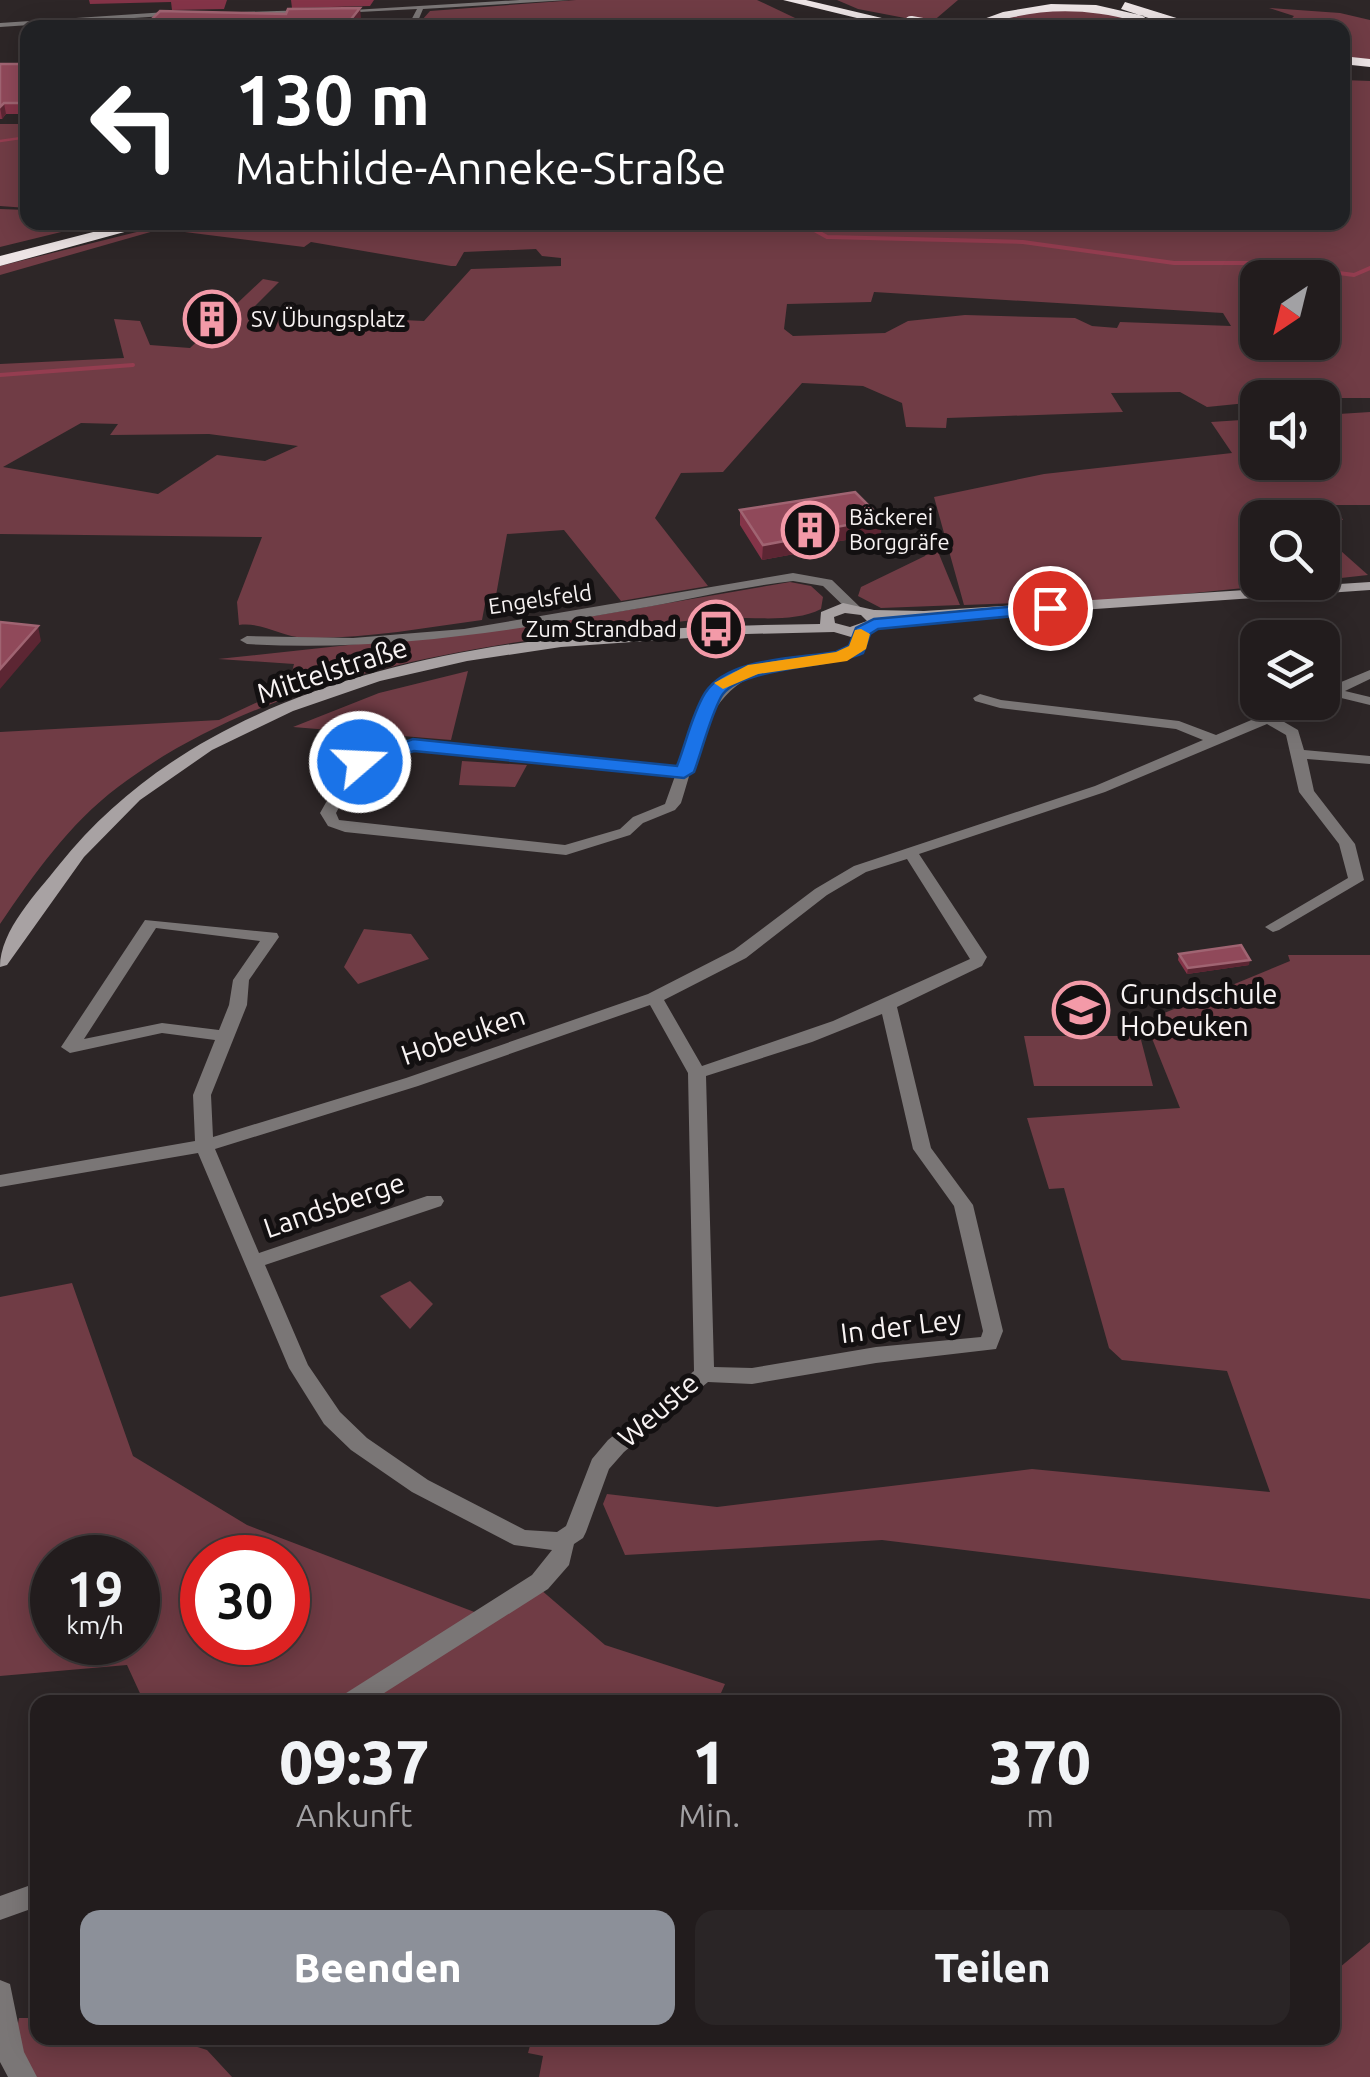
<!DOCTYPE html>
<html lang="de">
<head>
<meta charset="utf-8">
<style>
	body { margin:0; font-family:Ubuntu,sans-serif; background:#2a2526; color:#f1f3f6; height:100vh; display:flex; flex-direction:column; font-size:38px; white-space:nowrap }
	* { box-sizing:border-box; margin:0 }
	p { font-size:32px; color:#a2a1a4 }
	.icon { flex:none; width:55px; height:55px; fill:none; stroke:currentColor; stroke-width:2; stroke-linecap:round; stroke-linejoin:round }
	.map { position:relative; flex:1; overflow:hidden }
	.drawer { position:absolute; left:30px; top:1695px; width:1310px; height:350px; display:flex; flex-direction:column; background:#221c1d; border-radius:20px; box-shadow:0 5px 25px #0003,0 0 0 2px #3f3a3b }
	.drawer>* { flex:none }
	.hud { position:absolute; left:20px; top:20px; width:1330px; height:210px; border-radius:20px; box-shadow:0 5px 25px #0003,0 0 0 2px #3f3a3b; background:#202124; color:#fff; overflow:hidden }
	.needle { width:65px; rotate:215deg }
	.tools { position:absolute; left:1240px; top:260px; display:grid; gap:20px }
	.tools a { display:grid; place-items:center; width:100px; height:100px; border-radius:20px; background:#221c1d; box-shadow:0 5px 25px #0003,0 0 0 2px #3f3a3b; font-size:50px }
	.speed { position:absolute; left:30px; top:1535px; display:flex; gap:20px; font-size:50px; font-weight:700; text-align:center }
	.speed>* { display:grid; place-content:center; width:130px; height:130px; border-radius:50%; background:#221c1d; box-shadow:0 5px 25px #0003,0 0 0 2px #3f3a3b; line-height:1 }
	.speed small { font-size:25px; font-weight:400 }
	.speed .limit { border:15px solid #d22; background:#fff; color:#111 }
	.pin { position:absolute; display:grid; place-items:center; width:85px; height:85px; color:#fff; margin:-42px; border:5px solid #fff; border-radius:50%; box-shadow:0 2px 10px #0007 }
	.me { position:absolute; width:110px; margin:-55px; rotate:71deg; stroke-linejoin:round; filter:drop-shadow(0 0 8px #0008) }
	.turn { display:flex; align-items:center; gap:35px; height:210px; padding:0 50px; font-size:45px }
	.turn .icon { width:130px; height:130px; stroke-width:2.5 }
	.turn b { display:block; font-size:70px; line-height:85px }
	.eta { display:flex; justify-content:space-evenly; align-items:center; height:170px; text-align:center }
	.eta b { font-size:60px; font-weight:800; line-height:70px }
	.button { display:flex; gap:20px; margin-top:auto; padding:20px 50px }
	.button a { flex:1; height:115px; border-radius:20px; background:#8c9099; color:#fff; font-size:40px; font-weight:800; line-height:115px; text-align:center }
	.button a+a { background:#2a2526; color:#f1f3f6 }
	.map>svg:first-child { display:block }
	.green { fill:#703c45; fill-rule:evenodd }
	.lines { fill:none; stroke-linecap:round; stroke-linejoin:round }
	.stream-far1 { stroke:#943d50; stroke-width:2.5 }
	.stream { stroke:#943d50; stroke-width:4 }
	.street { fill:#7a7676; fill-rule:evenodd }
	.secondary { fill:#a8a2a3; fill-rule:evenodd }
	.highway { fill:#ede4e5; fill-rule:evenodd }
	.highway-bridge { stroke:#ede4e5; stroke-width:14 }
	.wall { fill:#843448 }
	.shaded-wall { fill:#5c2633 }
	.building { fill:#90495a; stroke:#a06472; stroke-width:2.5 }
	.route { fill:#1a73e8; stroke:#114b97; stroke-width:2.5 }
	.slow { fill:#f59e0b }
	.labels { text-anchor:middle; stroke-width:10; stroke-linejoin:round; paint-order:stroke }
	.far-poi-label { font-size:22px; fill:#f8f3f3; stroke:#131011; text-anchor:start }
	.far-street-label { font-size:22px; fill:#f8f3f3; stroke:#131011 }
	.street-label { font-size:28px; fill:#f8f3f3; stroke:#131011 }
	.poi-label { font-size:28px; fill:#f8f3f3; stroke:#131011; text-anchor:start }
</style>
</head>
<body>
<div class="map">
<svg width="1370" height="2077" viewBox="0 0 1370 2077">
	<rect width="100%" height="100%" fill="#2d2627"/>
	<path class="green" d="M 576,0 L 757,0 L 814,27 L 415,28 L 430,11 Z
		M 837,0 L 958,0 L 931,23 L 858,9 Z
		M 1269,8 L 1340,13 L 1370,20 L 1370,62 L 1343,58 L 1342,28 L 1284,27 L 1294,16 Z
		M 1102,9 L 1136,22 L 1138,28 L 972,28 L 1018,11 Z
		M 1343,80 L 1370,81 L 1370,398 L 1258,398 L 1257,402 L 1207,407 L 1180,392 L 1111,393 L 1123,412 L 947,418 L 946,428 L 906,427 L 902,403 L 863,386 L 802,383 L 723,472 L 681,473 L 655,518 L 708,586 L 621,601 L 564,530 L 507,534 L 495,601 L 485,604 L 482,620 C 423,628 365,639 305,638 C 281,637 264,622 239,625 L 237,602 L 262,537 L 0,534 L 0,364 L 124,358 L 114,319 L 140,321 L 150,345 L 190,348 L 263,279 L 279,282 L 248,313 L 424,321 L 471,269 L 561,266 L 561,258 L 542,256 L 536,249 L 464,252 L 456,266 L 451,266 L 311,242 L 304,247 L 161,229 L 0,275 L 0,266 L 177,222 L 572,222 L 573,228 L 625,232 L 644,222 L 1342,222 ZM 1258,278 L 1322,278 L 1322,342 L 1258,342 ZM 874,292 L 1223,313 L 1231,326 L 1120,322 L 1117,328 L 1092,326 L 1075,318 L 965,315 L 908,321 L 885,333 L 793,336 L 784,329 L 787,304 L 871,302 ZM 81,423 L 118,424 L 110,435 L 209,434 L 298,446 L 265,461 L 217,455 L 158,494 L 3,467 Z
		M 0,124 L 27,124 L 27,208 L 0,206 Z
		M 0,209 L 27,210 L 28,222 L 98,223 L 0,247 Z
		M 1370,412 L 1370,505 L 1335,505 L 1343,520 L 1258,518 L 1258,582 L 1294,583 L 1133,599 L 964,605 L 934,497 L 1044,474 L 1232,453 L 1211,422 L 1257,419 L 1258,462 L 1322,462 L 1323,415 Z
		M 1323,535 L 1368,575 L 1323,580 Z
		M 934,542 L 960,605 L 881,608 L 858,596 L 861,587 L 925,556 Z
		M 790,582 L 811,586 L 823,597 L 821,609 C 792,624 749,616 716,618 C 689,620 661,624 633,627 C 460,646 261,679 118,787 C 69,824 34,874 0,924 L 0,732 L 219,720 L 288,688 L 294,664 L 218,659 L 553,623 Z
		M 468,671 L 451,740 L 293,727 L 379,693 Z
		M 462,761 L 527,765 L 515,787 L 459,785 Z
		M 364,929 L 411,934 L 429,959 L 358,984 L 344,967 Z
		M 1288,955 L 1370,955 L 1370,1599 L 882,1540 L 625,1555 L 603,1504 L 607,1494 L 717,1507 L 1032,1469 L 1270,1492 L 1227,1371 L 1122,1360 L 1109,1348 L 1064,1188 L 1049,1189 L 1027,1118 L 1180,1108 L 1145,1021 L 1290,961 Z
		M 1024,1036 L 1140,1036 L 1153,1086 L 1034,1086 Z
		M 410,1281 L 433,1304 L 410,1329 L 380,1296 Z
		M 72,1283 L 133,1456 L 247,1525 L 477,1613 L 339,1702 L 144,1702 L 127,1665 L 0,1676 L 0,1297 ZM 52,1558 L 138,1558 L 138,1642 L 52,1642 ZM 202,1558 L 288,1558 L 288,1642 L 202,1642 Z
		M 540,1589 L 605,1645 L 725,1684 L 717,1702 L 360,1702 Z
		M 1370,1942 L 1370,2077 L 539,2077 L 543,2056 L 528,2053 L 532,2038 L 1332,2038 L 1333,1973 Z
		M 19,2018 L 37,2018 L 38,2038 L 169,2038 L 207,2050 L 232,2077 L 30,2077 L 15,2040 Z"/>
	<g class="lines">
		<path class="stream-far1" d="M 0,141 L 28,137
			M 721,222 L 811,228"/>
		<path class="stream" d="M 783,225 L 809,227 L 827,237 L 1023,242 L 1174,263 L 1263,263 L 1354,275 L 1370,268
			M 0,375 L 133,365"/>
		<path class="street" d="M 520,0 L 569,0 L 423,9 L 415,28 L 407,28 L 417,9 L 340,13 L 336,11 Z
			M 309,10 L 312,14 L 215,15 L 211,13 Z
			M 182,11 L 179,15 L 0,27 L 0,23 Z
			M 793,573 L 832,580 L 861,608 L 854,612 L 849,611 L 823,586 L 793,581 C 740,587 687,600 635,609 C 506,632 378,652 247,644 L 240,640 L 247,636 L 353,638 L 464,629 Z
			M 862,627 L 869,631 L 862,652 C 832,663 802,664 771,671 C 707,683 698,751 681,803 L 675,810 L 643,823 L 630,835 L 566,855 L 345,832 L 328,826 L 320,813 L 349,762 L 413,741 L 677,767 C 694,713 711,672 772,662 C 799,658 825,656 851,647 L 855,631 ZM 414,749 L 675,776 L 665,804 L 633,817 L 620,829 L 565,845 L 339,820 L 336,813 L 360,768 Z
			M 1370,670 L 1370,679 L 1345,691 L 1370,697 L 1370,705 L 1333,696 L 1322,700 L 1322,690 Z
			M 980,694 L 1001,700 L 1179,721 L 1216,735 L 1294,702 L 1314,702 L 1279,719 L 1298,730 L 1304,750 L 1370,756 L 1370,764 L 1307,759 L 1314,791 L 1355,844 L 1364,880 L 1279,930 L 1273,932 L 1265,927 L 1348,878 L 1339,844 L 1299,792 L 1286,735 L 1267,724 L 1105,792 L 919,854 L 987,957 L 982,966 L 897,1007 L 931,1148 L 973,1205 L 1003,1331 L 996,1349 L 876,1363 L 752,1384 L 708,1382 L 624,1452 L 609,1469 L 586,1532 L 583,1538 L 574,1544 L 569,1565 L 548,1589 L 370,1702 L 339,1702 L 343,1695 L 532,1575 L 552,1550 L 514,1545 L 412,1492 L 351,1450 L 324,1424 L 289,1368 L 198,1153 L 0,1187 L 0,1175 L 195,1141 L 193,1095 L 215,1040 L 162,1033 L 70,1053 L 61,1047 L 145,920 L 277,933 L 279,937 L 249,980 L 247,1005 L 211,1095 L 213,1137 L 406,1078 L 648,994 L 734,950 L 815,889 L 854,866 L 1095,786 L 1203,740 L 1176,729 L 1000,708 L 975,701 L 973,698 ZM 907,859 L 970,959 L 833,1021 L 702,1066 L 664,1000 L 746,958 L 827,895 L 866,872 ZM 156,928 L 260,941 L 233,980 L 229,1005 L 219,1030 L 162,1023 L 84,1039 ZM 650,1005 L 688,1073 L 694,1371 L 608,1440 L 592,1459 L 566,1526 L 557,1532 L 525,1530 L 428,1480 L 367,1438 L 340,1412 L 308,1365 L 265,1265 L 441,1206 L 444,1201 L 441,1196 L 427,1196 L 259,1253 L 215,1149 L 418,1086 ZM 882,1014 L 913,1149 L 954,1206 L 983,1331 L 981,1337 L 876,1347 L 752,1368 L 714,1367 L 706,1076 L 812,1042 Z
			M 28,1886 L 38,1888 L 38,1912 L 28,1910 L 0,1920 L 0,1896 Z
			M 0,1980 L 10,1984 L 24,2052 L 37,2077 L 8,2077 L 0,2062 Z"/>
		<path class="secondary" d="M 1370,582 L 1370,590 L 924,621 L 882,620 L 879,627 L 851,637 L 834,632 L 746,634 L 561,647 L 467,661 L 380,681 L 293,711 L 212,750 L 140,800 L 84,857 L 7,965 L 0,967 C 0,930 37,893 59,865 C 233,647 562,627 820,624 L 821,612 L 843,603 L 874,610 L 924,611 ZM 845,613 L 861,615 L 867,621 L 850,627 L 835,623 L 834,617 Z"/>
		<path class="highway" d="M 783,0 L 806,0 L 924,28 L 898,28 Z
			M 1125,2 L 1199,25 L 1200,28 L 1179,28 L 1121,9 Z
			M 1051,4 L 1096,5 L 1144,16 L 1149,28 L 1136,28 L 1134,21 C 1094,10 1054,8 1014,17 C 995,21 979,28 959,28 L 1003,12 Z
			M 1342,56 L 1370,59 L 1370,67 L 1342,64 Z
			M 132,222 L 161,222 L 0,266 L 0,256 Z"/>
		<path class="highway-bridge" d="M 911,23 L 939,28"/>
	</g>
	<path class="wall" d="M 89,0 L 227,0 L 224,9 L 172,10 L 171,2 L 90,4 Z
		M 291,0 L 374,0 L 370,6 L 292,8 Z
		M 0,64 L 28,64 L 22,114 L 6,114 L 2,119 L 0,119 Z
		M 740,510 L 881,534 L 817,545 L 816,550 L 762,560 L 740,525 Z
		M 1179,954 L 1249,965 L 1187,974 L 1178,960 Z"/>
	<path class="shaded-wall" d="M 360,8 L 361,18 L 353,28 L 344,28 Z
		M 28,92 L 28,106 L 22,114 L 20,103 Z
		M 4,103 L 6,114 L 2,119 L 0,107 Z
		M 882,519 L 881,534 L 817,545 L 816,550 L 762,560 L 763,545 L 813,531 Z
		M 38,626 L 41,641 L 0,689 L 0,669 Z
		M 1250,960 L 1249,965 L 1187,974 L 1188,968 Z"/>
	<path class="building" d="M 360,8 L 344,28 L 156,28 L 160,23 L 148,23 L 160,11 L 286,14 L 288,9 Z
		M 0,64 L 28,64 L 28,92 L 20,103 L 4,103 L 0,107 Z
		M 855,492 L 882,519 L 813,531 L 817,535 L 763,545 L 740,510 Z
		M 0,622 L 38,626 L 0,669 Z
		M 1241,945 L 1250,960 L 1188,968 L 1179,954 Z"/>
	<path class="route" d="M 1050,603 L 1056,605 L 1056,612 L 878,629 L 870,634 L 863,653 C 830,668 737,667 721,697 C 709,720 703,748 694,772 L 684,778 L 414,751 L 360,768 L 350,762 L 413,739 L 677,766 C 686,743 692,714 705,693 C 728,657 797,659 836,652 L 849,646 L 856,628 L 874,619 Z"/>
	<path class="slow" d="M 861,629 L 870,634 L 866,649 L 847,661 L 758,674 L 723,689 L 714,683 L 748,665 L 836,652 L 849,646 L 855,630 Z"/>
	<defs>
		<g id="building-ring" transform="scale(2.875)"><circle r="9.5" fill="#131011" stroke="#f39aa8" stroke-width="1.5"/><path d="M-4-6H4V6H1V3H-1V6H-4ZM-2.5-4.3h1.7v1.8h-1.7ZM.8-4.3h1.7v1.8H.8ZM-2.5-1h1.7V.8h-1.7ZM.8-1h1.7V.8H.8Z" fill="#f39aa8"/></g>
		<g id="bus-ring" transform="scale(2.875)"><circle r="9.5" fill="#131011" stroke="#f39aa8" stroke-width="1.5"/><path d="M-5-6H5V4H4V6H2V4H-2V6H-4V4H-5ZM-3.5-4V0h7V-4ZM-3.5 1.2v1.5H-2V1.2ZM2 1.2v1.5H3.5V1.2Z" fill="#f39aa8"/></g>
		<g id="school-ring" transform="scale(2.875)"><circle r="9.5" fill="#131011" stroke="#f39aa8" stroke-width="1.5"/><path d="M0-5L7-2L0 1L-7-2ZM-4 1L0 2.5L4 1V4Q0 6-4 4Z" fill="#f39aa8"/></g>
	</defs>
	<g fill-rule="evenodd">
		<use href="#building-ring" x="212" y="319"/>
		<use href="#building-ring" x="810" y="530"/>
		<use href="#bus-ring" x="716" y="629"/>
		<use href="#school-ring" x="1081" y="1010"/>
	</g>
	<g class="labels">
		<g class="far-poi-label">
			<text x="251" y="327">SV Übungsplatz</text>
			<text x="849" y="525">Bäckerei<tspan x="849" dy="25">Borggräfe</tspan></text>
			<text x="677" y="637" text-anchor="end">Zum Strandbad</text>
		</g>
		<g class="far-street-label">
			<text transform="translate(540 599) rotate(-8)" y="8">Engelsfeld</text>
		</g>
		<g class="street-label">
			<text transform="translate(332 670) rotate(-18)" y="10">Mittelstraße</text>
			<text transform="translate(463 1035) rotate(-19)" y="10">Hobeuken</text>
			<text transform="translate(334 1205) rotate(-19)" y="10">Landsberge</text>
			<text transform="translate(901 1326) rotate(-7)" y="10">In der Ley</text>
			<text transform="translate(658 1410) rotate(-41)" y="10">Weuste</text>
		</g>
		<g class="poi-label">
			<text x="1120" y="1004">Grundschule<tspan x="1120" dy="32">Hobeuken</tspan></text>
		</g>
	</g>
</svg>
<div class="tools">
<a><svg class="needle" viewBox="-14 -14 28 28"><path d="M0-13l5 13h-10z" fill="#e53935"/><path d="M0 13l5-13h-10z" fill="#a2a1a4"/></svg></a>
<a><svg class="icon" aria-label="sound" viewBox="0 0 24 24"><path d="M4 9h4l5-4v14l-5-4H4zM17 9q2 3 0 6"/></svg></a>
<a><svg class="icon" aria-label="search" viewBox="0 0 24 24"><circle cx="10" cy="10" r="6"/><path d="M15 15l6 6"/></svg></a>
<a><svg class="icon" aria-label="layers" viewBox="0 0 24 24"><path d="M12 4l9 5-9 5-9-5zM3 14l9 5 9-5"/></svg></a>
</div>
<div class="speed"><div>19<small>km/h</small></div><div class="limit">30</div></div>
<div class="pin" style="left:1050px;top:608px;background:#d93025"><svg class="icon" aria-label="arrive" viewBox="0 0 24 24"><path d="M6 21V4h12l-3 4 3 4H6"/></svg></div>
<svg class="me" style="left:360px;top:762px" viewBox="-20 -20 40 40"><circle r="17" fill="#1a73e8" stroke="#fff" stroke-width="3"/><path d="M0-11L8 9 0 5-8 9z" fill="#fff"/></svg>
<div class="hud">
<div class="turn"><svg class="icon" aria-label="left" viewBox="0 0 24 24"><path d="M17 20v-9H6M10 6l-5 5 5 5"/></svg><div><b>130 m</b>Mathilde-Anneke-Straße</div></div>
</div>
<section class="drawer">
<div class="eta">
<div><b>09:37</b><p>Ankunft</p></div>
<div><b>1</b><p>Min.</p></div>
<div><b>370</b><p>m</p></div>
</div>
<div class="button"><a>Beenden</a><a>Teilen</a></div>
</section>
</div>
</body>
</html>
